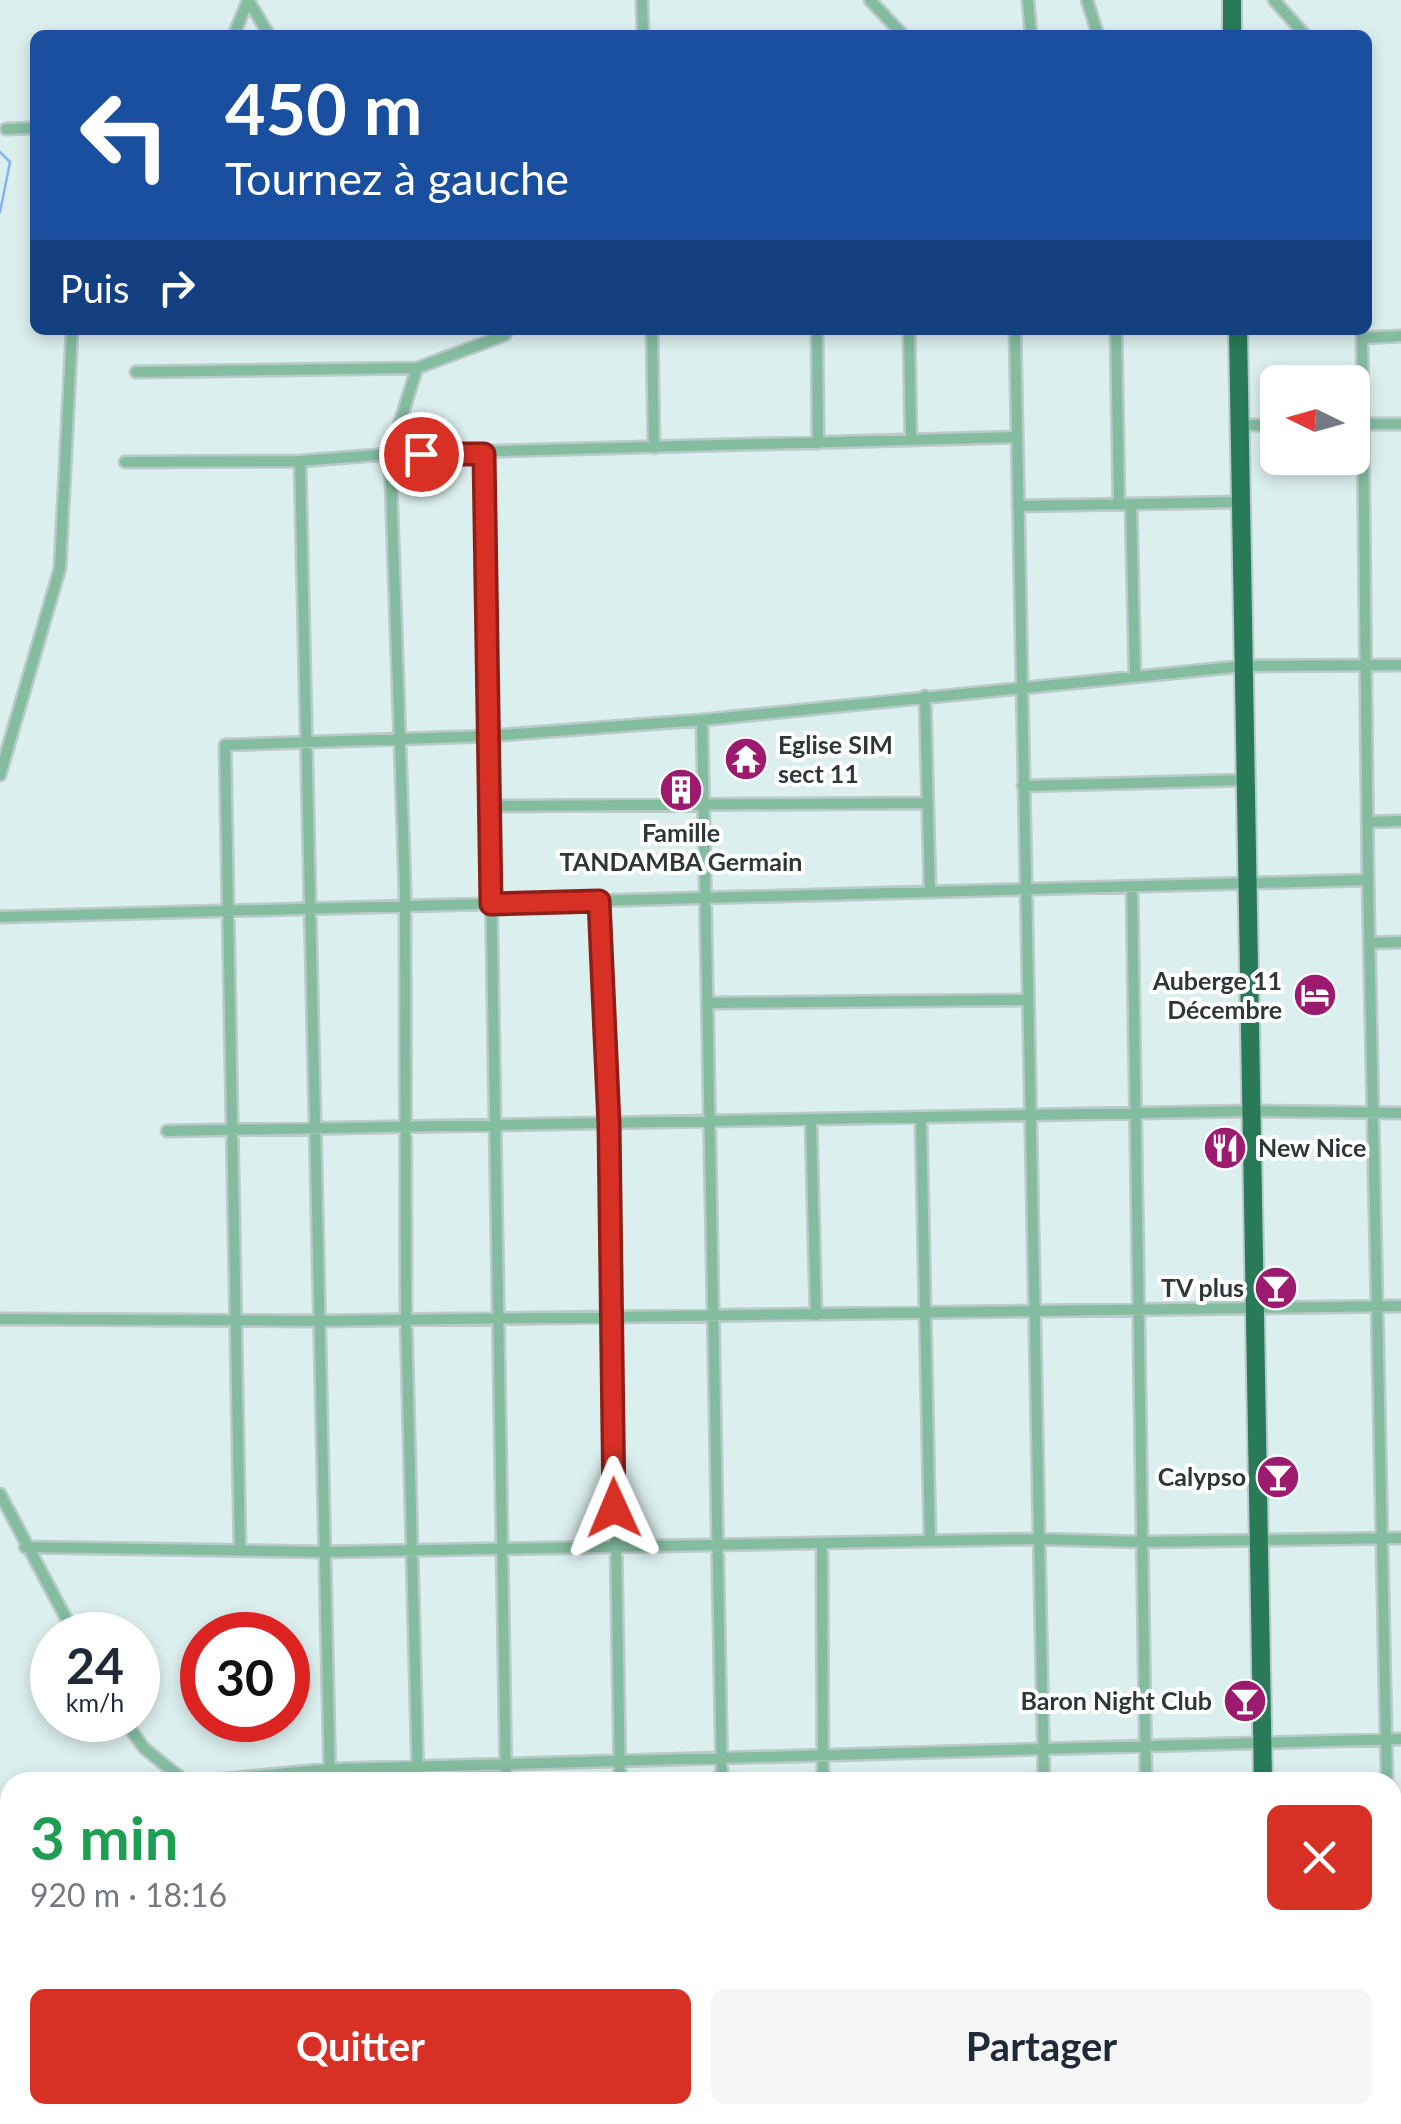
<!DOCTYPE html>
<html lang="fr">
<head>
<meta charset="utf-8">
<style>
	body { margin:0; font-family:Lato,sans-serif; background:#f6f6f7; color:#1f2937; height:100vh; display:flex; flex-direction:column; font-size:38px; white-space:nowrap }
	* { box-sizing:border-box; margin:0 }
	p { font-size:32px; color:#747a83 }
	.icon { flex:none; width:55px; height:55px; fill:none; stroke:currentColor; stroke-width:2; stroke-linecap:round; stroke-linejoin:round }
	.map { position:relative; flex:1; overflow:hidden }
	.drawer { position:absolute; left:0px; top:1772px; width:1402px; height:352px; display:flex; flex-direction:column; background:#fff; border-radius:30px 30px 0 0; box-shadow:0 5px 15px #0003 }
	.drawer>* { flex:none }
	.top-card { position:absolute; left:30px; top:30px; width:1342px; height:305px; border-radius:15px; box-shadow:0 5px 15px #0003; background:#1a4fa0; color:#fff; overflow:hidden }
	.needle { width:65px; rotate:275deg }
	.buttons { position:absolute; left:1260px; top:365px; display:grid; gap:20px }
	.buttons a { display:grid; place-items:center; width:110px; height:110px; border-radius:15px; background:#fff; box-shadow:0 5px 15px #0003; font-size:50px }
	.speed { position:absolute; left:30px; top:1612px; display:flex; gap:20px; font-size:50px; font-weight:700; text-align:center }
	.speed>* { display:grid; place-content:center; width:130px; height:130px; border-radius:50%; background:#fff; box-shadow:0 5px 15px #0003; line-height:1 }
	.speed small { font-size:25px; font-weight:400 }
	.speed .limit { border:15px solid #d22; background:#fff; color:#111 }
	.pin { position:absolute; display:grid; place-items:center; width:85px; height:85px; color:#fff; margin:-42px; border:5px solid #fff; border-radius:50%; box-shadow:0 2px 10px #0007 }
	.me { position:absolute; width:110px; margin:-55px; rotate:359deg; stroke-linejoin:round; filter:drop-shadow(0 0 8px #0008) }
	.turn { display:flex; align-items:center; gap:35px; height:210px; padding:0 30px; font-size:45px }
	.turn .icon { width:130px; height:130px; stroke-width:2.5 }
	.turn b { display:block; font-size:70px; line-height:85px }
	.then { display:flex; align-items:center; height:95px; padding:0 30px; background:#0003; gap:20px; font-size:38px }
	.round { display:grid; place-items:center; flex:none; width:105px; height:105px; border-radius:15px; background:#f6f6f7 }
	.overview { display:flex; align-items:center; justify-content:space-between; height:170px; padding:0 30px }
	h1 { font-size:60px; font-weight:700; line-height:75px; color:#1e9e55 }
	.primary-button { display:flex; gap:20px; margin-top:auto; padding:20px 30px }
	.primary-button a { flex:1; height:115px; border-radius:15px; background:#d93025; color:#fff; font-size:40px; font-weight:700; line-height:115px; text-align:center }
	.primary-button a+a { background:#f6f6f7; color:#1f2937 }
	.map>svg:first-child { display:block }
	.water { fill:#84b3ee }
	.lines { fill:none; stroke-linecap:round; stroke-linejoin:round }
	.stream { stroke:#84b3ee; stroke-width:2.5 }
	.street-casing { stroke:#b9cac9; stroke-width:15 }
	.highway-casing { stroke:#b9cac9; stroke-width:22 }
	.street { stroke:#84bca0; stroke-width:10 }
	.highway { stroke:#297a58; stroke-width:18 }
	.route-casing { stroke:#8d1f18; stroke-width:25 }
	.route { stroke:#d93025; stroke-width:18 }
	.labels { text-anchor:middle; stroke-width:8; stroke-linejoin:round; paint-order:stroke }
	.poi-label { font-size:25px; font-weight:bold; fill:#2f3737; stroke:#fff; text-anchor:end }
</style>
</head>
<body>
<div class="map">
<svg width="1401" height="2124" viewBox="0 0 1401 2124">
	<rect width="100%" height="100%" fill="#dbefee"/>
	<path class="water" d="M 10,1873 L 10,2115 L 168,2115 L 167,2124 L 0,2124 L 0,1877 Z"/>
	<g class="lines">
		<path class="stream" d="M 0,152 L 10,162 L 0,212"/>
		<g class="street-casing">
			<path id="street" d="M 248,0 L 269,35
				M 642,0 L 643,35
				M 870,0 L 903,35
				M 1028,0 L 1031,35
				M 1087,0 L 1098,35
				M 1274,0 L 1305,35
				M 234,35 L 248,0
				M 6,129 L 35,128
				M 652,330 L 654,448
				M 817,330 L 818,443
				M 909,330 L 911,440
				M 1015,330 L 1044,1782
				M 1116,330 L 1119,504
				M 1362,330 L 1368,880 L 1387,1782
				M 1362,338 L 1401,336
				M 136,372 L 417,368
				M 1352,424 L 1401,424
				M 1239,425 L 1278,425
				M 484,454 L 506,1782
				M 300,461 L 330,1782
				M 125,462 L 300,461 L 390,454 L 1017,437
				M 1131,504 L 1135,676
				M 1018,506 L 1240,502
				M 925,696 L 930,892
				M 702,720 L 722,1782
				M 0,775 L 60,568 L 72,330
				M 1023,786 L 1246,780
				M 490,806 L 928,803
				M 1367,822 L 1401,821
				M 1132,887 L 1146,1782
				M 599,901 L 609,1124 L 620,1782
				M 0,917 L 1368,880
				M 1369,943 L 1401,942
				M 707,1003 L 1026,1000
				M 921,1120 L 930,1541
				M 811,1121 L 816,1315
				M 167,1131 L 1250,1111 L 1401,1113
				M 0,1319 L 319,1321 L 1401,1306
				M 0,1494 L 75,1635
				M 822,1543 L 823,1782
				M 25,1547 L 325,1552 L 1037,1539 L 1142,1542 L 1401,1538
				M 240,1550 L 225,745 L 489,736 L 702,720 L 1244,666 L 1401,665
				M 124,1720 L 144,1748 L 186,1782
				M 195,1782 L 330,1769 L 1401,1739
				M 418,1782 L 406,1318 L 405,889 L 390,454 L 417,368 L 505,335 L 508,330
				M 0,1853 L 10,1849
				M 1392,1961 L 1401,1960
				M 1392,2056 L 1401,2050
				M 424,2115 L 425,2124
				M 437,2115 L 454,2124
				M 515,2115 L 515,2124
				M 628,2115 L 629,2124
				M 830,2115 L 830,2124
				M 940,2115 L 940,2124
				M 1155,2115 L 1155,2124
				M 1392,2115 L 1393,2124
				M 724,2124 L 724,2115
				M 1049,2124 L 1049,2115
				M 1290,2124 L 1304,2115"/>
		</g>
		<g class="highway-casing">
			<path id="highway" d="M 1232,35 L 1232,0
				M 1238,330 L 1263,1782
				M 1272,2115 L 1272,2124"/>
		</g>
		<use href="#street" class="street"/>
		<use href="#highway" class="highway"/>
	</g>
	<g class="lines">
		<g class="route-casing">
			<path id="route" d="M 421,454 L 484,454 L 491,904 L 599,901 L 609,1124 L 614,1508"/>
		</g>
		<use href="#route" class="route"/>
	</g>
	<defs>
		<g id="temple-disc" transform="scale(2.25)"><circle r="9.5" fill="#9c1b6f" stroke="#fff"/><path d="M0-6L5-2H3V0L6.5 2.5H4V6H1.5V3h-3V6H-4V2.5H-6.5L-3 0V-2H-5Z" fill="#fff"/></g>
		<g id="building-disc" transform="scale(2.25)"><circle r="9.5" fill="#9c1b6f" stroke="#fff"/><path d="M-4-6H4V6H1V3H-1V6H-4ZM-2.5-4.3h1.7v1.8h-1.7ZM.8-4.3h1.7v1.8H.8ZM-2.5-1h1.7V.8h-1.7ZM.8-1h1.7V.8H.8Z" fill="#fff"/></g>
		<g id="hotel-disc" transform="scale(2.25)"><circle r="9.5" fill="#9c1b6f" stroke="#fff"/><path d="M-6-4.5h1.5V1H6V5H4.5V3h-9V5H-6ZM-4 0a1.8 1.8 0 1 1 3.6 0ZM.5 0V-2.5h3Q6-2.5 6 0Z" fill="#fff"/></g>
		<g id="restaurant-disc" transform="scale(2.25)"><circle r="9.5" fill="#9c1b6f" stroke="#fff"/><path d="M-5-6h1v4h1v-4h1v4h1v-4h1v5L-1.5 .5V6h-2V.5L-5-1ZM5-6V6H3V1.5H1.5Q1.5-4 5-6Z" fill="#fff"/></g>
		<g id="bar-disc" transform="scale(2.25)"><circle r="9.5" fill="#9c1b6f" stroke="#fff"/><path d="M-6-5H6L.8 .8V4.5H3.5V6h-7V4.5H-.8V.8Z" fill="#fff"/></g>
	</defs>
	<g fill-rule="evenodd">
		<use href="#temple-disc" x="746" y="759"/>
		<use href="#building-disc" x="681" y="790"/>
		<use href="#hotel-disc" x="1315" y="995"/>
		<use href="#restaurant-disc" x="1225" y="1148"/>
		<use href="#bar-disc" x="1276" y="1288"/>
		<use href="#bar-disc" x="1278" y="1477"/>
		<use href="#bar-disc" x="1245" y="1701"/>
	</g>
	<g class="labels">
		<g class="poi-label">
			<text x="778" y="754" text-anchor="start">Eglise SIM<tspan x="778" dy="29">sect 11</tspan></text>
			<text x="681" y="842" text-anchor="middle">Famille<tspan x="681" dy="29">TANDAMBA Germain</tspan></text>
			<text x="1282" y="990">Auberge 11<tspan x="1282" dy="29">Décembre</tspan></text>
			<text x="1258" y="1157" text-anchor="start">New Nice</text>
			<text x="1244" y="1297">TV plus</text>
			<text x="1246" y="1486">Calypso</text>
			<text x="1212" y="1710">Baron Night Club</text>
		</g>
	</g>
</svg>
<div class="buttons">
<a><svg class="needle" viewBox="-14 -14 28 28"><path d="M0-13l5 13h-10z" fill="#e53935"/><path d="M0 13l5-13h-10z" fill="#747a83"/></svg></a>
</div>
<div class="speed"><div>24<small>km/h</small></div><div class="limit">30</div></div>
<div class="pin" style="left:421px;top:454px;background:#d93025"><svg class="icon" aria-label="arrive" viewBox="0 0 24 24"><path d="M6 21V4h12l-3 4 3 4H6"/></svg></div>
<svg class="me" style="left:614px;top:1508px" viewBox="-20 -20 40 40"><path d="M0-17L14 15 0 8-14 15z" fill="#d93025" stroke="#fff" stroke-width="4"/></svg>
<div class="top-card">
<div class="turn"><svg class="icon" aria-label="left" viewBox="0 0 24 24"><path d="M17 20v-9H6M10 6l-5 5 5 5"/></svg><div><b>450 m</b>Tournez à gauche</div></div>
<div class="then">Puis<svg class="icon" aria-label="right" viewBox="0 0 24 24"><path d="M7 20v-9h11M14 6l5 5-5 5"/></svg></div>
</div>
<section class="drawer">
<div class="overview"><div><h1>3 min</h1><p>920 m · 18:16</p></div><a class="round" style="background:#d93025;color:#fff"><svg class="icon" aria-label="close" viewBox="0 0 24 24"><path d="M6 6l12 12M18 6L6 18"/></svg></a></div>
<div class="primary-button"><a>Quitter</a><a>Partager</a></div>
</section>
</div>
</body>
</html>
